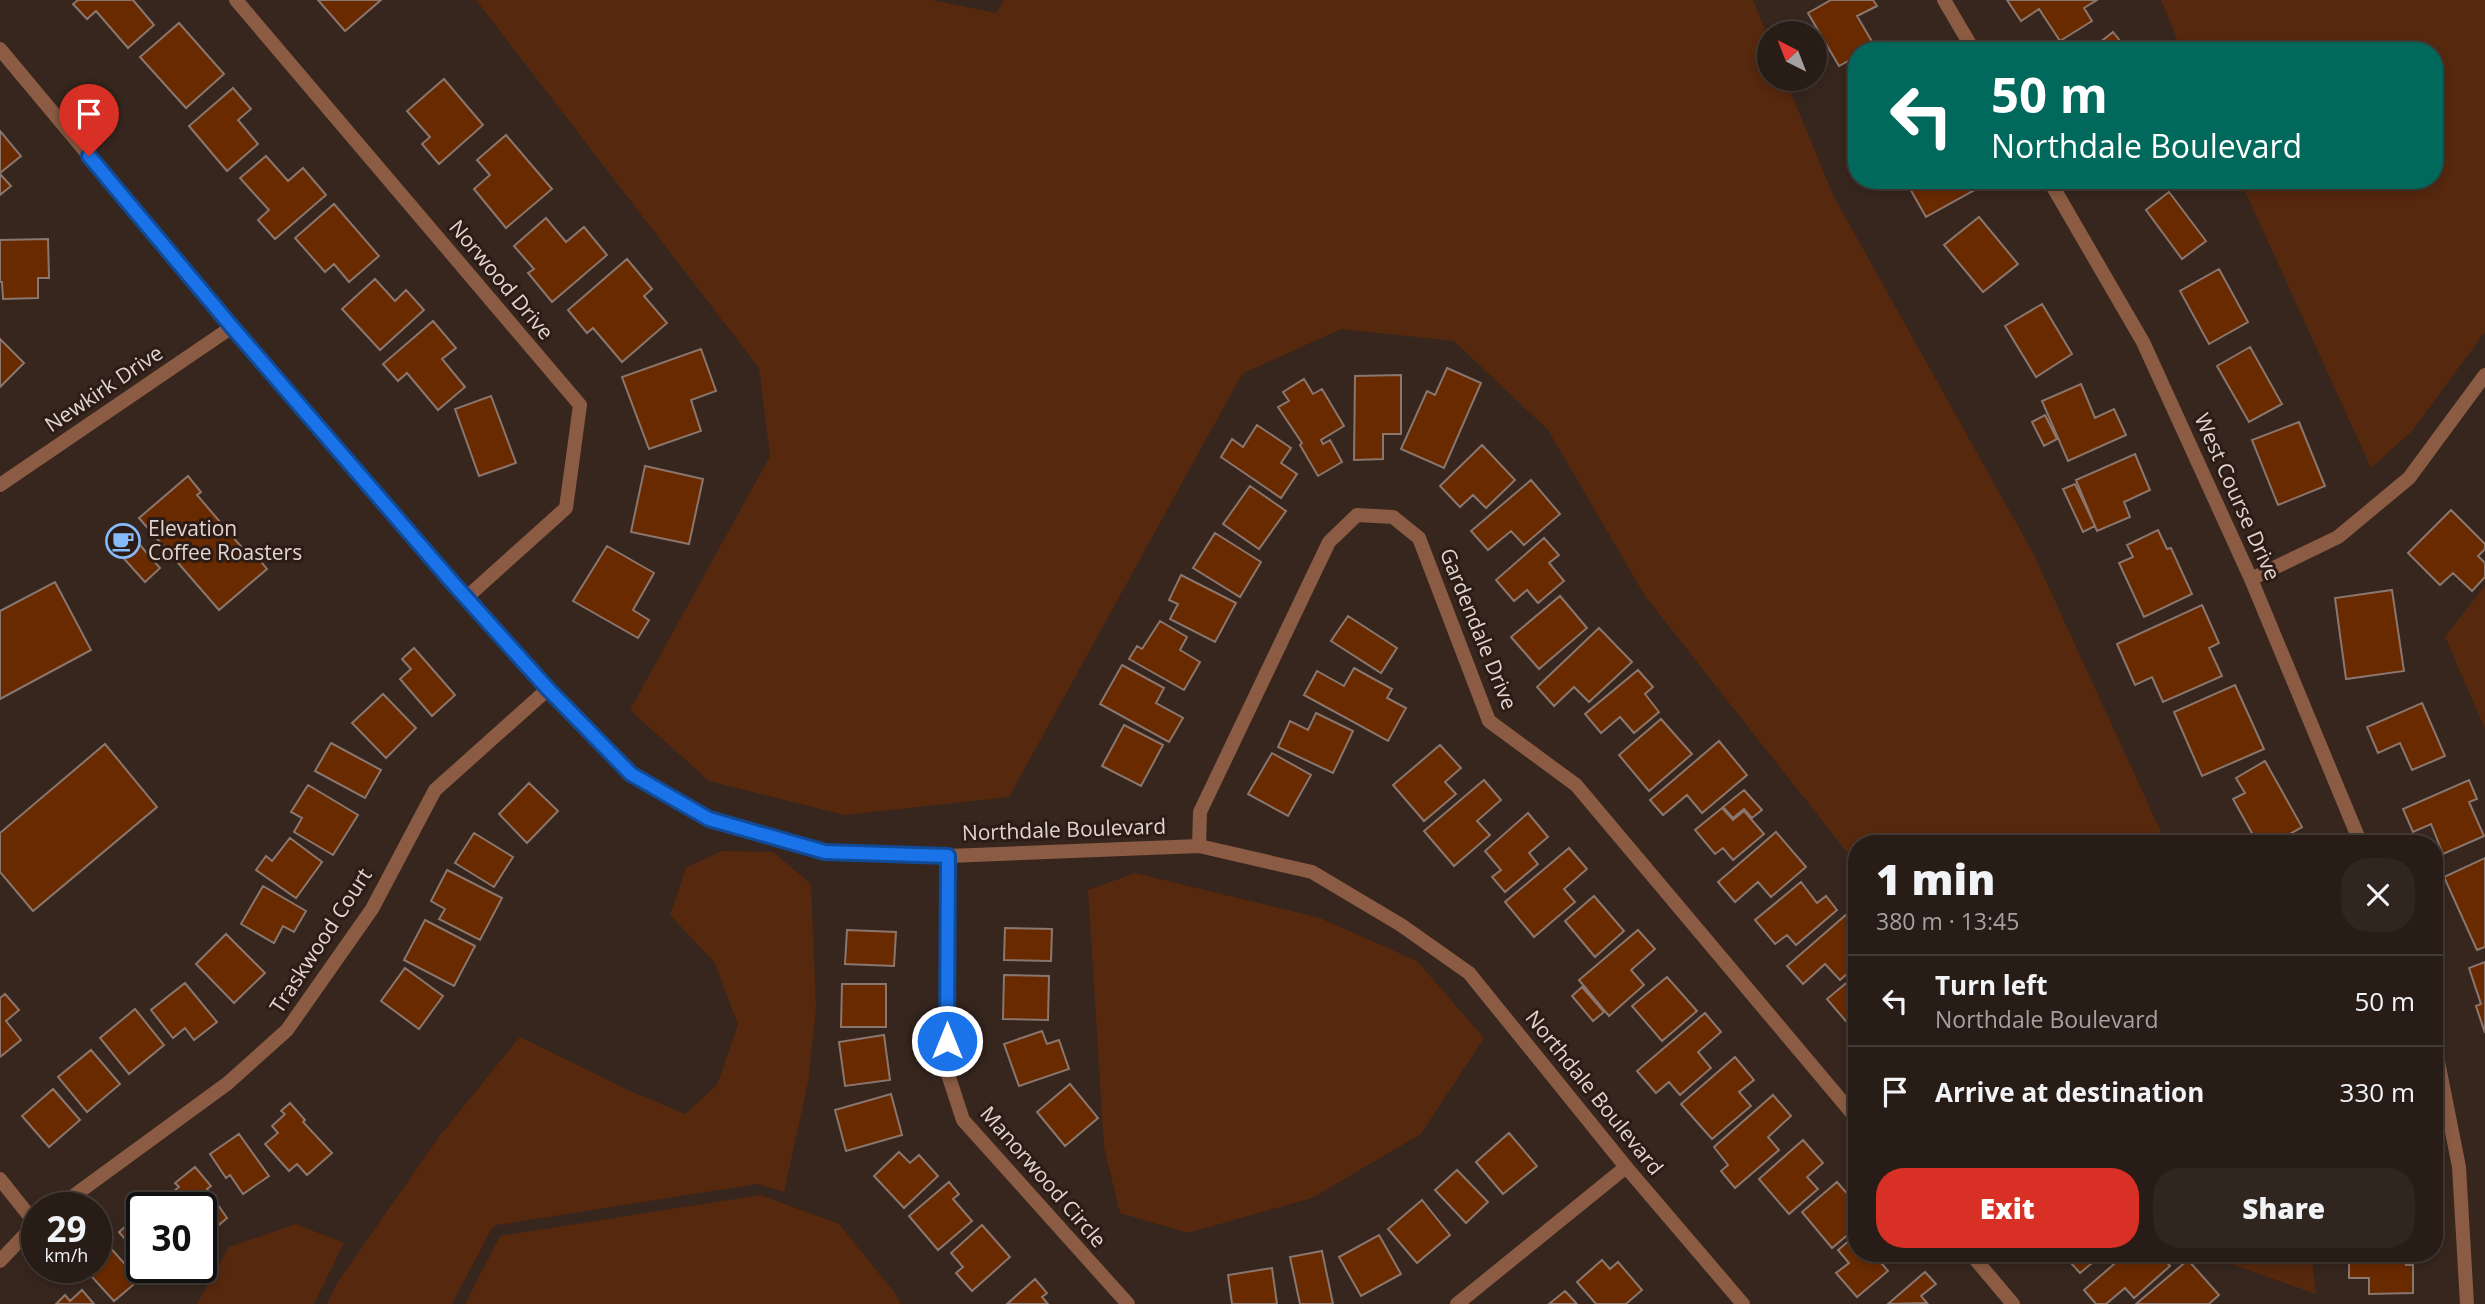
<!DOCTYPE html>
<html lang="en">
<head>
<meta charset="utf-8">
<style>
	body { margin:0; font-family:"Open Sans",sans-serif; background:#30251f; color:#f1f3f6; height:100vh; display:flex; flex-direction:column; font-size:26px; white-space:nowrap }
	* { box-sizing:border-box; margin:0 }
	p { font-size:23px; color:#a5a1a1 }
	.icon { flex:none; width:38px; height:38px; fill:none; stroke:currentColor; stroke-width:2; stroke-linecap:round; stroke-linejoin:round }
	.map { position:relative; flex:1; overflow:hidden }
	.side { position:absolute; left:1848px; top:835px; width:595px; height:427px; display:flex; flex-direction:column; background:#281c16; border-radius:28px; box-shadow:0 4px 10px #0003,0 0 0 2px #443a35 }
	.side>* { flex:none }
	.guide { position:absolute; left:1848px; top:42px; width:595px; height:147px; border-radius:28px; box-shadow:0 4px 10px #0003,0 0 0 2px #443a35; background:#00695c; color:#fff; overflow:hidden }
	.needle { width:46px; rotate:318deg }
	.tools { position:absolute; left:1757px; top:21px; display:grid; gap:14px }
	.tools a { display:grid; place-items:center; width:70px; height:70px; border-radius:50%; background:#281c16; box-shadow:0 4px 10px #0003,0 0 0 2px #443a35; font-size:35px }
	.speed { position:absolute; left:21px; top:1192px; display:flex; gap:14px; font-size:35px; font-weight:700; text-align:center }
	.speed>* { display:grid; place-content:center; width:91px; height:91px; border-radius:50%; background:#281c16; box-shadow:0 4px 10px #0003,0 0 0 2px #443a35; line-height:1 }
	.speed small { font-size:18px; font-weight:400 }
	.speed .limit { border:4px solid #111; border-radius:10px; background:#fff; color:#111 }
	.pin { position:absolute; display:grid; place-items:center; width:60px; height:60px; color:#fff; margin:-72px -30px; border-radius:50% 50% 50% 0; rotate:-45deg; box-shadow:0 0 7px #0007 }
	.pin .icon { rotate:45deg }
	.me { position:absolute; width:77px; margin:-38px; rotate:0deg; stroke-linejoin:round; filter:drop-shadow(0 0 5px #0008) }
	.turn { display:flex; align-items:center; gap:24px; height:147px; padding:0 28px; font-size:32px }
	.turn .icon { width:91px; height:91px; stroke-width:2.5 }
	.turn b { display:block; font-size:49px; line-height:60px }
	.round { display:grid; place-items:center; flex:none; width:74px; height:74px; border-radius:28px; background:#30251f }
	.head { display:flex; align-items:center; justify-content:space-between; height:119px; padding:0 28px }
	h1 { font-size:42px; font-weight:800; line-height:52px }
	.action { display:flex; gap:14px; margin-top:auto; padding:14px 28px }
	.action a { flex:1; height:80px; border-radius:28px; background:#d93025; color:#fff; font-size:28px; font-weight:800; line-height:80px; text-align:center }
	.action a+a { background:#30251f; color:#f1f3f6 }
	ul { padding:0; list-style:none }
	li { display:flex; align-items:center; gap:21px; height:91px; padding:0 28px; border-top:2px solid #443a35 }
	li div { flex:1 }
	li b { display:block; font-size:26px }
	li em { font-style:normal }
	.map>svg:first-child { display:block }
	.green { fill:#56280e }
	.building { fill:#692a00; stroke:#8a766d; stroke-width:2 }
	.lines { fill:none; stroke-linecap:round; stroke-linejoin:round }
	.minor { stroke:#8b5b43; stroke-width:14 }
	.tertiary { stroke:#8b5b43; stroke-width:14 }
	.route-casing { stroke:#114b97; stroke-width:18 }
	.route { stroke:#1a73e8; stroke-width:12 }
	.labels { text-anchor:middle; stroke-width:6; stroke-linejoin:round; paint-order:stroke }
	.street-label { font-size:21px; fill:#e0d5d0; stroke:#2c1c15 }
	.poi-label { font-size:21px; fill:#e0d5d0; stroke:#2c1c15; text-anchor:start }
</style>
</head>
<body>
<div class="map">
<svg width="2485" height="1304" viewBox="0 0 2485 1304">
	<rect width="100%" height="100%" fill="#36261e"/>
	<path class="green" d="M 476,0 L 932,0 L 996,13 L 1004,0 L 1753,0 L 1769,39 L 1769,79 L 1785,79 L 1834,197 L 2033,553 L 2166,843 L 1857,844 L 1857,865 L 1645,596 L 1548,430 L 1454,341 L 1341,329 L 1242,374 L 1009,797 L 845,815 L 709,781 L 630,710 L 770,456 L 759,368 Z
		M 2161,0 L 2485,0 L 2485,332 L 2411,432 L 2371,468 L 2240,180 L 2434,180 L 2434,51 L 2182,51 Z
		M 2485,585 L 2485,729 L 2445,637 Z
		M 721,851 L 773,852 L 811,884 L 816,1009 L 808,1083 L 784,1192 L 757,1184 L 497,1225 L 492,1228 L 452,1304 L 327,1304 L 337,1283 L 441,1134 L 520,1037 L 630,1091 L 685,1114 L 717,1085 L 738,1025 L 715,963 L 670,915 L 686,868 Z
		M 1135,873 L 1320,918 L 1417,961 L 1484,1038 L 1421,1134 L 1312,1198 L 1188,1233 L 1120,1213 L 1104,1147 L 1088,890 Z
		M 760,1195 L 839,1224 L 894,1292 L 901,1304 L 465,1304 L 500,1236 Z
		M 296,1224 L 344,1243 L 314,1304 L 197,1304 L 229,1247 Z
		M 2200,1253 L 2311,1253 L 2316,1294 Z"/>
	<path class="building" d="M 78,0 L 133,0 L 154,25 L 128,48 L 96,11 L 87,19 L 73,4 Z
		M 318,0 L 381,0 L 345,31 Z
		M 1831,0 L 1873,0 L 1877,6 L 1857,16 L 1874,45 L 1865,51 L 1857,51 L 1857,56 L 1839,66 L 1808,13 Z
		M 2007,0 L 2097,0 L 2084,8 L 2092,21 L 2060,41 L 2039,9 L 2021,21 Z
		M 179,23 L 224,74 L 186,108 L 140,57 Z
		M 2113,32 L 2128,51 L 2103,51 L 2098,44 Z
		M 2095,41 L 2102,51 L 2082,51 Z
		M 444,79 L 483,125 L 439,164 L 422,144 L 430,137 L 407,111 Z
		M 233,88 L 251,109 L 238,120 L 258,144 L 227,171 L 189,126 Z
		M 0,131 L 21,156 L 0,173 Z
		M 506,135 L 552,189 L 506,228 L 474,189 L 490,175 L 477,160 Z
		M 266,156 L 288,181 L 303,168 L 326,195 L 275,239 L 258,220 L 269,210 L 240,178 Z
		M 0,174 L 11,186 L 0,195 Z
		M 1905,180 L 1981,180 L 1984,185 L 1926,217 Z
		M 2169,192 L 2206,241 L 2182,259 L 2146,210 Z
		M 334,204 L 379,256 L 349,282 L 334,264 L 325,272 L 295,238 Z
		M 1979,217 L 2018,264 L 1983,292 L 1944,245 Z
		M 546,218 L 566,242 L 584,227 L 607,255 L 552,302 L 528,273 L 534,269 L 514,246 Z
		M 48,239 L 49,278 L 38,278 L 38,298 L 3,299 L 2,282 L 0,282 L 0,240 Z
		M 627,259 L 652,289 L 644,296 L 667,323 L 622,362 L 593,328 L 587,333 L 568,310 Z
		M 2219,269 L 2248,322 L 2209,344 L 2180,291 Z
		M 375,279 L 395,301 L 406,290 L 424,310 L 380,350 L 342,309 Z
		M 2042,304 L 2072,354 L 2036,377 L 2005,326 Z
		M 433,321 L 456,348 L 442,359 L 465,387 L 438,410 L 407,373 L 398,381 L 383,364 Z
		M 0,339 L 24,363 L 0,387 Z
		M 2250,347 L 2282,404 L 2249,422 L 2217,366 Z
		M 701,349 L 716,391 L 691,400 L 701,431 L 649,449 L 622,377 Z
		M 1447,368 L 1481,383 L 1444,468 L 1401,449 L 1427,391 L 1435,395 Z
		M 1401,375 L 1401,434 L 1383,434 L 1383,459 L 1354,460 L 1355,376 Z
		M 1304,379 L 1313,394 L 1322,389 L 1344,426 L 1321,440 L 1323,444 L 1330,440 L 1342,462 L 1318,476 L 1300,445 L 1302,443 L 1278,407 L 1289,401 L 1283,392 Z
		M 2081,384 L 2095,418 L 2114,409 L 2126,435 L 2068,461 L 2042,401 Z
		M 491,396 L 516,463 L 479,476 L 455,409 Z
		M 2045,415 L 2057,439 L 2044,446 L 2032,422 Z
		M 2299,422 L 2325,486 L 2278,505 L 2252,440 Z
		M 1257,425 L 1291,448 L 1281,463 L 1297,474 L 1281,498 L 1221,457 L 1232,439 L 1243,447 Z
		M 1482,445 L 1515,480 L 1486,508 L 1473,495 L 1460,507 L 1440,486 Z
		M 2135,454 L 2150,490 L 2124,502 L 2130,517 L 2097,531 L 2076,480 Z
		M 645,466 L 703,479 L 689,544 L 631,532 Z
		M 188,476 L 201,492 L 197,495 L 250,557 L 254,553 L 267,569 L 219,610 L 139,518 Z
		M 1531,480 L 1560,514 L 1524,545 L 1511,531 L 1488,550 L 1471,531 Z
		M 2075,484 L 2095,526 L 2083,532 L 2063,489 Z
		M 1250,486 L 1286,511 L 1259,549 L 1223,524 Z
		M 2451,510 L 2485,544 L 2485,549 L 2478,556 L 2485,563 L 2485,577 L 2472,591 L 2453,573 L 2440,585 L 2408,553 Z
		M 126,529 L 160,568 L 145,582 L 110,543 Z
		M 2158,530 L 2167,549 L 2171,548 L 2192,594 L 2144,617 L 2119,563 L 2133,557 L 2127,545 Z
		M 1215,533 L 1261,562 L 1240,597 L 1193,568 Z
		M 1544,538 L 1559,555 L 1549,563 L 1564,581 L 1538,603 L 1527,590 L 1514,601 L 1496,580 Z
		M 607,546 L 654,573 L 633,610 L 649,620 L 638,638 L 573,601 Z
		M 1181,575 L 1236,603 L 1215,642 L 1170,619 L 1178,604 L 1169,600 Z
		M 55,582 L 91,650 L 0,699 L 0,611 Z
		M 2392,590 L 2404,671 L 2346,679 L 2335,598 Z
		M 1560,596 L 1587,628 L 1539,669 L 1511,637 Z
		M 2202,605 L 2219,643 L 2209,648 L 2222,676 L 2163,702 L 2152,677 L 2135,685 L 2117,644 Z
		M 1348,616 L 1397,648 L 1381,673 L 1331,641 Z
		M 1160,621 L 1187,637 L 1180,650 L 1200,662 L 1184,690 L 1129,659 L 1137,646 L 1142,649 Z
		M 1599,628 L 1632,662 L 1589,702 L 1574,687 L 1554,706 L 1537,687 Z
		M 414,648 L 455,695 L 432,716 L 400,679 L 411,669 L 402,659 Z
		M 1122,665 L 1164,688 L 1156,703 L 1183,718 L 1169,742 L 1100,704 Z
		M 1354,668 L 1392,689 L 1387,698 L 1406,708 L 1388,741 L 1304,695 L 1317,671 L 1344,686 Z
		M 1638,670 L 1653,687 L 1645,694 L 1659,712 L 1634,733 L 1620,717 L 1601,733 L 1585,714 Z
		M 2235,685 L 2264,749 L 2202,776 L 2174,712 Z
		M 383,694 L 416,728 L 386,758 L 352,723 Z
		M 2422,703 L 2445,756 L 2412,770 L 2400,743 L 2378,753 L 2367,727 Z
		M 1316,713 L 1353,731 L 1333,773 L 1278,747 L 1290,721 L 1308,730 Z
		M 1661,719 L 1692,754 L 1649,791 L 1619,755 Z
		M 1124,725 L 1163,745 L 1141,786 L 1102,766 Z
		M 1719,741 L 1747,775 L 1702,813 L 1687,795 L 1663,815 L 1650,800 Z
		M 331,743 L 381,770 L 365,798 L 315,771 Z
		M 105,744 L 157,807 L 33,911 L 0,872 L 0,833 Z
		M 1440,745 L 1461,768 L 1445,782 L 1456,794 L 1424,821 L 1393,785 Z
		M 1272,753 L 1311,775 L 1288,816 L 1248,794 Z
		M 2265,761 L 2302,827 L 2272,844 L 2258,844 L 2233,799 L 2245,793 L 2236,778 Z
		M 1484,780 L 1501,800 L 1477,821 L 1490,835 L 1454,866 L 1424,831 Z
		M 2469,780 L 2477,799 L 2469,802 L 2484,836 L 2443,854 L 2431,824 L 2413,832 L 2403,809 Z
		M 529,783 L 558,811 L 527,843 L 499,814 Z
		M 308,785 L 358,815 L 333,855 L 294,832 L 302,818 L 291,812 Z
		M 1744,790 L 1762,810 L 1752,818 L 1744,809 L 1733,818 L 1723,807 Z
		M 1722,808 L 1733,820 L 1744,811 L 1764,834 L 1733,860 L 1723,848 L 1715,854 L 1695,830 Z
		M 1528,813 L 1548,837 L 1529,853 L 1538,864 L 1505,892 L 1492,877 L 1501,870 L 1485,851 Z
		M 1776,832 L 1806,867 L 1771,897 L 1758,882 L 1735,902 L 1718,882 Z
		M 474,833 L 513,857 L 494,887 L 455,863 Z
		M 290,838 L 322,862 L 296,898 L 256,870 L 266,856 L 272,861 Z
		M 1569,848 L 1587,869 L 1564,889 L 1575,902 L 1534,937 L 1505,902 Z
		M 2485,858 L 2485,947 L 2477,950 L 2444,877 Z
		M 447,870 L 502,898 L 480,940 L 439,919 L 445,909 L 431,901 Z
		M 1801,882 L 1817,903 L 1826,896 L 1837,910 L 1796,945 L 1787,935 L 1775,944 L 1755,920 Z
		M 263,886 L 306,911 L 294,932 L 283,926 L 274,943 L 241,924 Z
		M 1594,896 L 1624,931 L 1595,957 L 1565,921 Z
		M 1855,907 L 1857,965 L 1840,980 L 1825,964 L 1803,984 L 1787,966 Z
		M 425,920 L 475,946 L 454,986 L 404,960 Z
		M 1005,928 L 1052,929 L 1051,961 L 1004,960 Z
		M 847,930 L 896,932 L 894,966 L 845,964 Z
		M 1638,930 L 1655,949 L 1631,970 L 1644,985 L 1609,1016 L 1579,980 Z
		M 226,934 L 265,973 L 234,1003 L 196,964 Z
		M 2485,962 L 2485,1033 L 2476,1006 L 2481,1004 L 2469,968 Z
		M 405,968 L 443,996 L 419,1029 L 381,1001 Z
		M 1857,974 L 1857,1032 L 1856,1033 L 1827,999 Z
		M 1004,975 L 1049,976 L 1048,1020 L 1003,1019 Z
		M 1667,977 L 1697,1011 L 1662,1041 L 1632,1006 Z
		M 185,983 L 217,1022 L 194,1040 L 185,1028 L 173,1038 L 151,1010 Z
		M 842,984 L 886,984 L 886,1027 L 841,1027 Z
		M 1582,987 L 1604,1012 L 1593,1021 L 1572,996 Z
		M 5,994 L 19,1010 L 6,1021 L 21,1040 L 0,1057 L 0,998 Z
		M 135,1009 L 164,1045 L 129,1074 L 100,1038 Z
		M 1705,1013 L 1721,1032 L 1698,1052 L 1711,1068 L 1680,1095 L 1669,1082 L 1656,1093 L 1637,1071 Z
		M 1042,1031 L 1047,1044 L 1059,1040 L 1069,1069 L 1019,1086 L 1004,1044 Z
		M 884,1035 L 890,1080 L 845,1086 L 839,1042 Z
		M 91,1050 L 120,1084 L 87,1112 L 58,1077 Z
		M 1735,1057 L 1754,1080 L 1739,1092 L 1751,1106 L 1712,1139 L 1681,1104 Z
		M 1070,1084 L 1098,1118 L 1065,1146 L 1037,1112 Z
		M 53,1089 L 80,1120 L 49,1147 L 22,1116 Z
		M 891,1094 L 902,1135 L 846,1151 L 835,1110 Z
		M 1773,1095 L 1791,1116 L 1768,1137 L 1779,1150 L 1735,1188 L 1721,1171 L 1728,1165 L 1714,1147 Z
		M 290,1103 L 305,1120 L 303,1122 L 332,1153 L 307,1175 L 297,1164 L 289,1171 L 265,1144 L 278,1133 L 272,1126 L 285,1114 L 281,1111 Z
		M 1509,1133 L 1537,1166 L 1503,1194 L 1476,1162 Z
		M 239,1134 L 269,1176 L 243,1194 L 230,1175 L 226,1178 L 210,1154 Z
		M 1803,1140 L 1823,1163 L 1807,1177 L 1818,1189 L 1789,1214 L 1759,1179 Z
		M 899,1152 L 910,1163 L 919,1155 L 938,1176 L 904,1208 L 874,1176 Z
		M 195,1167 L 211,1186 L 207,1189 L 227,1218 L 207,1235 L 201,1228 L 201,1208 L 178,1208 L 168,1196 L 179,1187 L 175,1183 Z
		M 1457,1170 L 1488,1202 L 1466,1223 L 1435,1190 Z
		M 949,1182 L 959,1194 L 953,1199 L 972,1221 L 938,1250 L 909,1216 Z
		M 1837,1182 L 1857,1205 L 1857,1227 L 1832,1248 L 1802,1212 Z
		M 1422,1200 L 1450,1235 L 1417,1263 L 1388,1229 Z
		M 142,1212 L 142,1259 L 119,1232 Z
		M 982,1225 L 1010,1257 L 972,1291 L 956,1273 L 963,1267 L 951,1253 Z
		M 1857,1234 L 1857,1253 L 1881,1253 L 1876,1257 L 1888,1271 L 1857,1297 L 1836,1273 L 1849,1263 L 1838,1250 Z
		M 1379,1235 L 1401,1274 L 1361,1296 L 1339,1257 Z
		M 107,1244 L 139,1280 L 114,1301 L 83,1267 L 96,1267 L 96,1254 Z
		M 1322,1251 L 1333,1304 L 1300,1304 L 1290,1257 Z
		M 2062,1253 L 2104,1253 L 2080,1273 Z
		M 2127,1253 L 2142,1253 L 2145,1256 L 2148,1253 L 2159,1253 L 2170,1266 L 2134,1298 L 2125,1288 L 2106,1304 L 2096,1304 L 2084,1290 Z
		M 2349,1253 L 2406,1253 L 2406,1265 L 2413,1265 L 2413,1293 L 2369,1294 L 2369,1278 L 2349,1278 Z
		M 1602,1260 L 1610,1269 L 1618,1262 L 1642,1290 L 1626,1304 L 1596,1304 L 1577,1282 Z
		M 2188,1260 L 2219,1295 L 2209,1304 L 2136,1304 Z
		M 149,1267 L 169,1267 L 158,1277 Z
		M 1272,1268 L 1277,1304 L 1232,1304 L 1228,1275 Z
		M 1925,1272 L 1936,1284 L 1921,1296 L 1927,1303 L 1888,1304 Z
		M 1035,1279 L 1047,1293 L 1042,1297 L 1048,1304 L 1007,1304 Z
		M 82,1290 L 94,1304 L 56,1304 L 65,1295 L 70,1301 Z
		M 1565,1291 L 1577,1304 L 1549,1304 Z"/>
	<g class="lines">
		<path class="minor" d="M 236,0 L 580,405 L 566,508 L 466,598
			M 1944,0 L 1974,51
			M 2049,180 L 2143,342 L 2251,579 L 2361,844
			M 2251,579 L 2338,537 L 2409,478 L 2485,375
			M 1199,846 L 1200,812 L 1329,542 L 1357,515 L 1393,517 L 1419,538 L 1489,721 L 1576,785 L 1857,1119
			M 948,856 L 946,1068 L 963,1120 L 1128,1304
			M 2434,1041 L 2459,1167 L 2467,1304
			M 0,1179 L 35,1223
			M 57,1208 L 228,1083 L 287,1030 L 372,909 L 435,790 L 548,689
			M 1970,1253 L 2013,1304
			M 0,1261 L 37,1222
			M 1457,1304 L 1626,1167"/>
		<path class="tertiary" d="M 0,49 L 232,327 L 438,566 L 548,689 L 631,774 L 709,819 L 825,852 L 948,856 L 1199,846 L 1312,872 L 1401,925 L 1469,973 L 1626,1167 L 1743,1304
			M 0,485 L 232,327"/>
	</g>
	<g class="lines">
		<g class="route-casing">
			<path id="route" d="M 89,156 L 232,327 L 452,582 L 548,689 L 631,774 L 709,819 L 825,852 L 948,856 L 947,1041"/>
		</g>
		<use href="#route" class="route"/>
	</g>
	<defs>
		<g id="cafe-ring" transform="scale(1.75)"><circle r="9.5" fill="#2c1c15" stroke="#86bbfb" stroke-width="1.5"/><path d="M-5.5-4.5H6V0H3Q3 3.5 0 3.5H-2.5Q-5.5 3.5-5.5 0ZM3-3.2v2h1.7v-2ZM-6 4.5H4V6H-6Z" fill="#86bbfb"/></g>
	</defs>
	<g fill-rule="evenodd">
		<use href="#cafe-ring" x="123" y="541"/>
	</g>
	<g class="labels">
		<g class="street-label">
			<text transform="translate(501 280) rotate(50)" y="7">Norwood Drive</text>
			<text transform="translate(104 389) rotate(-34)" y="7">Newkirk Drive</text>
			<text transform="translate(2237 497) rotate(66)" y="7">West Course Drive</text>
			<text transform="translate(1478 629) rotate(68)" y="7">Gardendale Drive</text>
			<text transform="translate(1064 830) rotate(-2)" y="7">Northdale Boulevard</text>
			<text transform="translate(321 941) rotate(-57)" y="7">Traskwood Court</text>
			<text transform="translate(1594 1093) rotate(51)" y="7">Northdale Boulevard</text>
			<text transform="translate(1043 1177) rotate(49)" y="7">Manorwood Circle</text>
		</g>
		<g class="poi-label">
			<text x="148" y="536">Elevation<tspan x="148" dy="24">Coffee Roasters</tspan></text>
		</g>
	</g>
</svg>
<div class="tools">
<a><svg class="needle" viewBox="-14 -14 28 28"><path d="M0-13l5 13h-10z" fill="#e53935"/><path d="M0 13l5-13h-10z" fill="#a5a1a1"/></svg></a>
</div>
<div class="speed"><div>29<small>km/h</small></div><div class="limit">30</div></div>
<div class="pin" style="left:89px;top:156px;background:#d93025"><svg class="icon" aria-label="arrive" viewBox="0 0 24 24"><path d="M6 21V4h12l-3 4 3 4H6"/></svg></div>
<svg class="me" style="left:947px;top:1041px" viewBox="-20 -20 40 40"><circle r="17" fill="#1a73e8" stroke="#fff" stroke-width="3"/><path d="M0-11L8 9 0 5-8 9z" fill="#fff"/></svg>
<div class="guide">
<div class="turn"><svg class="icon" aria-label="left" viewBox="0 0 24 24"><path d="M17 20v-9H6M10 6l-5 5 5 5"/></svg><div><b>50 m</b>Northdale Boulevard</div></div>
</div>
<section class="side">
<div class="head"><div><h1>1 min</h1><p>380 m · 13:45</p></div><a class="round"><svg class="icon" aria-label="close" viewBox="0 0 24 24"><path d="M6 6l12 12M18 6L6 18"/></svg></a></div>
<ul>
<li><svg class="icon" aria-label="left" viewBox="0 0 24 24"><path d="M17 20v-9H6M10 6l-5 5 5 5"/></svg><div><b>Turn left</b><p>Northdale Boulevard</p></div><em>50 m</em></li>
<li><svg class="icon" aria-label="arrive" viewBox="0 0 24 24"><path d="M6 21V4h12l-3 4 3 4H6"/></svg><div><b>Arrive at destination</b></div><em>330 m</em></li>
</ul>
<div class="action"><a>Exit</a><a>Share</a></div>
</section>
</div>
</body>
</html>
